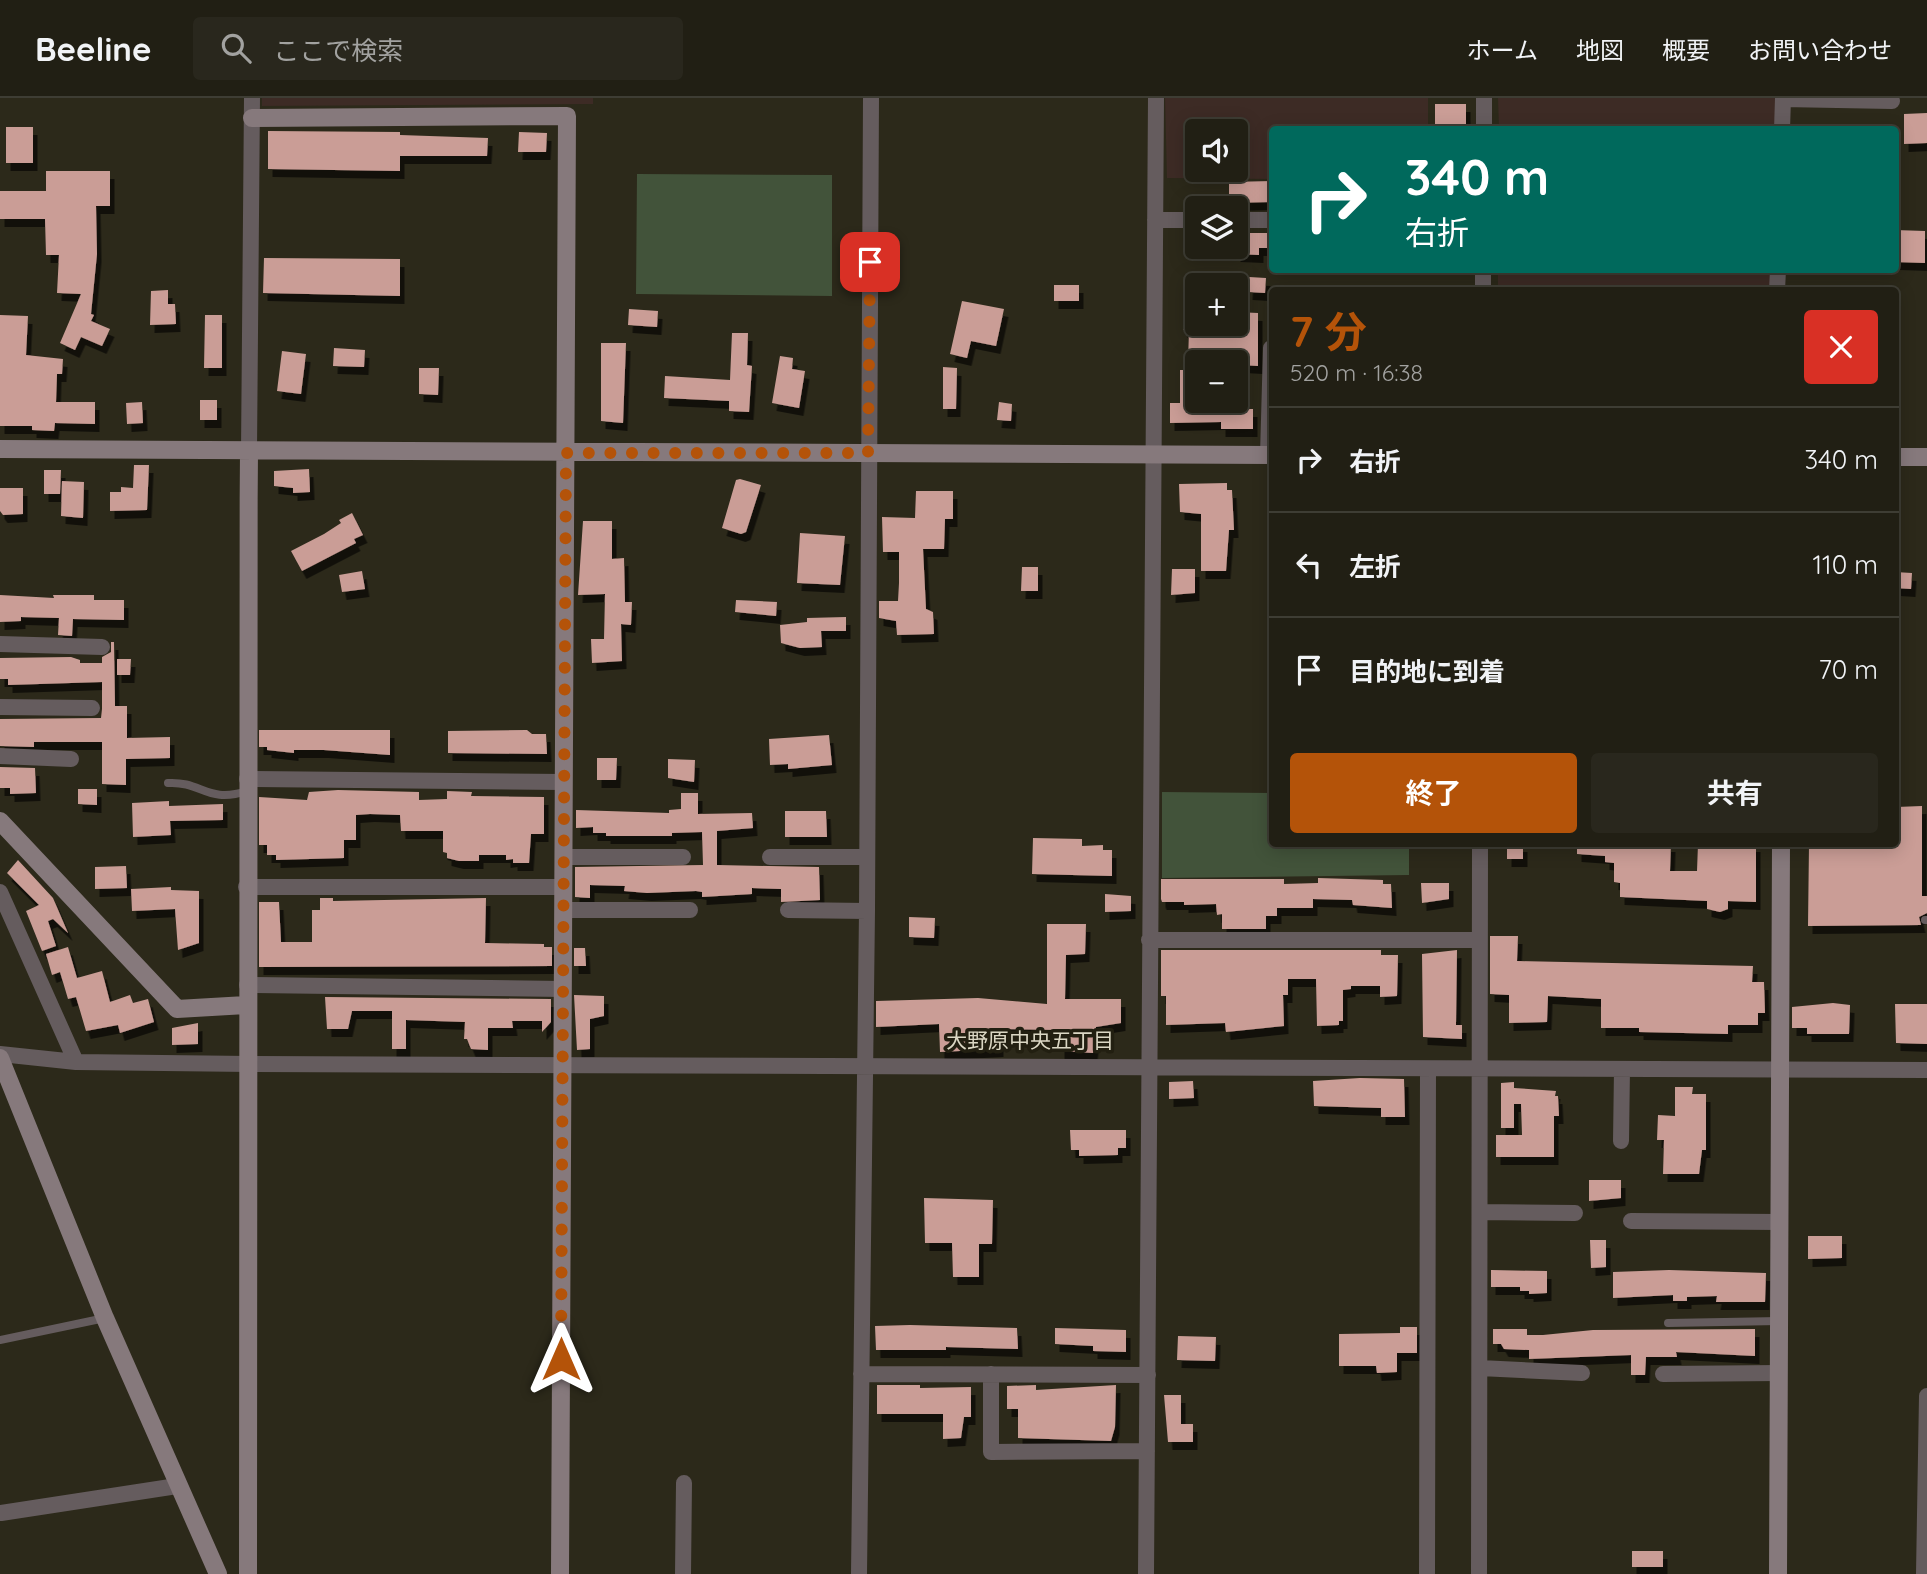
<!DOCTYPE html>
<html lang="ja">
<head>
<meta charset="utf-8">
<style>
	body { margin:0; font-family:Quicksand,"Noto Sans JP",sans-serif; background:#29271d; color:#f1f3f6; height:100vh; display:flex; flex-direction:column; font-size:26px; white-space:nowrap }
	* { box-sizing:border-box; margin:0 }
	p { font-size:23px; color:#a2a2a0 }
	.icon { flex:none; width:38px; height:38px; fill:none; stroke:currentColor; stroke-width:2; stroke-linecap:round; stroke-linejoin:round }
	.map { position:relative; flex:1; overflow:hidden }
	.drawer { position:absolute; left:1269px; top:189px; width:630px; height:560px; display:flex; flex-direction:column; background:#211f14; border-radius:7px; box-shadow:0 4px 18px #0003,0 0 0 2px #3e3d34 }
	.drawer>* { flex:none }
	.top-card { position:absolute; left:1269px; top:28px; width:630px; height:147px; border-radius:7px; box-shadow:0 4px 18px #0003,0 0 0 2px #3e3d34; background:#00695c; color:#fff; overflow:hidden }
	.controls { position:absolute; left:1185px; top:21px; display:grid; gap:14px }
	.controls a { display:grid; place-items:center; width:63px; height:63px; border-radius:7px; background:#211f14; box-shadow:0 4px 18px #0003,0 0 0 2px #3e3d34; font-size:35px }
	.pin { position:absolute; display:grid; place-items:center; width:60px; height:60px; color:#fff; margin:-30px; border-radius:14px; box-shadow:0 4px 10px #0006 }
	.me { position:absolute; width:77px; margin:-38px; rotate:0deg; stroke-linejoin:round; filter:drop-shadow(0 0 5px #0008) }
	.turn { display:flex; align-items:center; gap:24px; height:147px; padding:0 21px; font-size:32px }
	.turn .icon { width:91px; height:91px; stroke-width:2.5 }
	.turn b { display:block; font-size:49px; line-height:60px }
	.round { display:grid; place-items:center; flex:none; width:74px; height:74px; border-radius:7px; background:#29271d }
	.overview { display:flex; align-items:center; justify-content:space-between; height:119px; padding:0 21px }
	h1 { font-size:42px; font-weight:700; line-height:52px; color:#b45309 }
	.primary-button { display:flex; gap:14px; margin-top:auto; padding:14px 21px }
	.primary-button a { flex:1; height:80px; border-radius:7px; background:#b45309; color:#fff; font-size:28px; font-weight:700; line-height:80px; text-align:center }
	.primary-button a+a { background:#29271d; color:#f1f3f6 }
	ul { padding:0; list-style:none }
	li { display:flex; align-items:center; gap:21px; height:105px; padding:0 21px; border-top:2px solid #3e3d34 }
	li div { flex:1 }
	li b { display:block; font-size:26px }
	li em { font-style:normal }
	header { display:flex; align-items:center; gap:42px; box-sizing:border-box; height:98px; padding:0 35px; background:#211f14; border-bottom:2px solid #3e3d34 }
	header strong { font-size:33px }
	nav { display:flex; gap:38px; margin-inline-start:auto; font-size:24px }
	.search { width:490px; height:63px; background:#29271d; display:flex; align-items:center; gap:18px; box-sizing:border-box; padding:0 24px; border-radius:7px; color:#a2a2a0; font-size:26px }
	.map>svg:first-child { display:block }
	.education { fill:#3d2b25; fill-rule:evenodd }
	.green { fill:#42533a }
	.building { fill:#ca9d96; filter:url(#shadow) }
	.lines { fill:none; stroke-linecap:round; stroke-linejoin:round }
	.lane { stroke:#655c5e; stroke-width:8 }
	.street { stroke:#655c5e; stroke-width:16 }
	.secondary { stroke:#86797c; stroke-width:18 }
	.route { stroke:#b45309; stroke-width:12; stroke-dasharray:0 21.6 }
	.labels { text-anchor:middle; stroke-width:7; stroke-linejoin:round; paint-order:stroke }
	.neighbourhood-label { font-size:21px; fill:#dbd7c4; stroke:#221f11 }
</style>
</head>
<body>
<header>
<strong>Beeline</strong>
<div class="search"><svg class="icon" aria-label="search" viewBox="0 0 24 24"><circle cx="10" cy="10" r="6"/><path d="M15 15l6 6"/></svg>ここで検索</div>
<nav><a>ホーム</a><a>地図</a><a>概要</a><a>お問い合わせ</a></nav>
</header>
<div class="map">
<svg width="1927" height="1476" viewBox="0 0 1927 1476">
	<defs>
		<filter id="shadow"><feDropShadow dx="4.5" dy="8" stdDeviation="0" flood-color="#0009"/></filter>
	</defs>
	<rect width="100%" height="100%" fill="#2c291a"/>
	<path class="education" d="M 262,0 L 593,0 L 593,6 L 262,8 Z
		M 1165,0 L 1428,0 L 1428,31 L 1272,32 L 1272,81 L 1167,80 ZM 1197,33 L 1236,33 L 1236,72 L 1197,72 Z
		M 1498,0 L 1775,0 L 1775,31 L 1499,31 Z
		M 1498,172 L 1774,172 L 1773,192 L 1498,190 Z"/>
	<path class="green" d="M 637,76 L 832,77 L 832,198 L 636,196 Z
		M 1162,694 L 1272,695 L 1272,746 L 1409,746 L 1409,777 L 1162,780 Z"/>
	<path class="building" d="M 1435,6 L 1466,6 L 1466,30 L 1435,29 Z
		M 1927,15 L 1927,45 L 1904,46 L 1904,16 Z
		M 6,29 L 33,29 L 33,65 L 6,65 Z
		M 268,33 L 400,34 L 400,37 L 488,40 L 487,58 L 400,58 L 400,73 L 268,71 Z
		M 519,34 L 547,35 L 546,54 L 518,54 Z
		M 46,73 L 110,73 L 110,108 L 96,108 L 97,156 L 91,216 L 94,217 L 91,223 L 110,231 L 102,248 L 81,239 L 75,252 L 60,245 L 81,196 L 57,195 L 59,157 L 46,157 L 45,121 L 0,121 L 0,93 L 46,93 Z
		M 1272,83 L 1272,104 L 1229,105 L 1229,84 Z
		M 1895,132 L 1925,133 L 1925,165 L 1895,164 Z
		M 1236,135 L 1272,135 L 1272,150 L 1259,150 L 1259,157 L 1236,156 Z
		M 264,160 L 400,161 L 400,198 L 263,195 Z
		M 1249,179 L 1266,180 L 1265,195 L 1248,194 Z
		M 1054,187 L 1079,187 L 1079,203 L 1054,203 Z
		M 168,192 L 168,206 L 175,206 L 176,226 L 150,227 L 151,193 Z
		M 962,203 L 1004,211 L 996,248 L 971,243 L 967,260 L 950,256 Z
		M 629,211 L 658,213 L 657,229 L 628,227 Z
		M 1184,214 L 1197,214 L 1197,226 L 1236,226 L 1236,214 L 1258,215 L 1258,268 L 1188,264 L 1189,232 L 1183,232 Z
		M 0,217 L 28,218 L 26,257 L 63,261 L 62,276 L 57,276 L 56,304 L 95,304 L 95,326 L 55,325 L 54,333 L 32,332 L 32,328 L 0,328 Z
		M 205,217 L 222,217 L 222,270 L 204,270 Z
		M 732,235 L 748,235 L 747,267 L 752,268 L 749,314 L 729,313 L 729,303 L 664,300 L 665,278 L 730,282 Z
		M 601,245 L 626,245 L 623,325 L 601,323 Z
		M 334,250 L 365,252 L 364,269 L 333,268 Z
		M 282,253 L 306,256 L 301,296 L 277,293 Z
		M 780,258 L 793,260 L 792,271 L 805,273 L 799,310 L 772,305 Z
		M 943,269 L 957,270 L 956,311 L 943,311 Z
		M 419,270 L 439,270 L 438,297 L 419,296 Z
		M 1180,272 L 1197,272 L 1197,306 L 1242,305 L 1242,311 L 1253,311 L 1253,331 L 1221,331 L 1221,324 L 1170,325 L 1170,305 L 1180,305 Z
		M 200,302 L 217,302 L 217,322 L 200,322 Z
		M 142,304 L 143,325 L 127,326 L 126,305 Z
		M 999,304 L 1012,306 L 1011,323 L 997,322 Z
		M 134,367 L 149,367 L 147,412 L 110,413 L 110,394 L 121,394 L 121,389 L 133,390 Z
		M 309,371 L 310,394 L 293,395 L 293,390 L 274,388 L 274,373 Z
		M 44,372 L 61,372 L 60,396 L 44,396 Z
		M 740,381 L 761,387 L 746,434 L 741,436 L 722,430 L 736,382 Z
		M 62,383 L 84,384 L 83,420 L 61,418 Z
		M 1227,385 L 1227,392 L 1232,392 L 1234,432 L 1229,432 L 1226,473 L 1201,473 L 1201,416 L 1180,414 L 1179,386 Z
		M 0,390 L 23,390 L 23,416 L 3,417 L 0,413 Z
		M 916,393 L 953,393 L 953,421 L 945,421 L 944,451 L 923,451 L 926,511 L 933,514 L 934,536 L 897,537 L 896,523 L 879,520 L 879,503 L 898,503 L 899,485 L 899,454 L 883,454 L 882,419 L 915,420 Z
		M 352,415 L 363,437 L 354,441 L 356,445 L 302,473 L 291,453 L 324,436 L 341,425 L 339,422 Z
		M 583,423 L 612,423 L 612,461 L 624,460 L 625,504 L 632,504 L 631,527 L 621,526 L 622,563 L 592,565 L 591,541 L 604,541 L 605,496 L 578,497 Z
		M 800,435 L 845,438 L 840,487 L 797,485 Z
		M 1022,469 L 1038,469 L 1038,493 L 1021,493 Z
		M 1172,471 L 1195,471 L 1195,495 L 1171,497 Z
		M 362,473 L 365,491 L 342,494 L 339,477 Z
		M 1895,474 L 1912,475 L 1911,491 L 1895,490 Z
		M 0,497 L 54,500 L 53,497 L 94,497 L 94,502 L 124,502 L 124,522 L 73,521 L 72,538 L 58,537 L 59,520 L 21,519 L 21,523 L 0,524 Z
		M 736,502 L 777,504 L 776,518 L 735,514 Z
		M 846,519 L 846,533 L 821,533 L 822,549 L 800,550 L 781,545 L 780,527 L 807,524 L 807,520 Z
		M 111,544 L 114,544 L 115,608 L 127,608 L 127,640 L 170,639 L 170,660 L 126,661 L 126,687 L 102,686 L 102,644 L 34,644 L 34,649 L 0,648 L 0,621 L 101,620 L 102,611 L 102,584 L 8,587 L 8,581 L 0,581 L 0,560 L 71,559 L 80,562 L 80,565 L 102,565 L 102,559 L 111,554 Z
		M 117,561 L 131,561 L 130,577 L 117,577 Z
		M 259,632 L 390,632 L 390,657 L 324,652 L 294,652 L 294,655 L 267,652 L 267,649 L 259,649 Z
		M 527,632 L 532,636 L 546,636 L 547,656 L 448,655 L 448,633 Z
		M 829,637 L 832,667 L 788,671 L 788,666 L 770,667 L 769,641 Z
		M 597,660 L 617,660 L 616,682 L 597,682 Z
		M 668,661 L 695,662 L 694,684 L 668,680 Z
		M 0,669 L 35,670 L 36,695 L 10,696 L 10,690 L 0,690 Z
		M 78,691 L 97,691 L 97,707 L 78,706 Z
		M 338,692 L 419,694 L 419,702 L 447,701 L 447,693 L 472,694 L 471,698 L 544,699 L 544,736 L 531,736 L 529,765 L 513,765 L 513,761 L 506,762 L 506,757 L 479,757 L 479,763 L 459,763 L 447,760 L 447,755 L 443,754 L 443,733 L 401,733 L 400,717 L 370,716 L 356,717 L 356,742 L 344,742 L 344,760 L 276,762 L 276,757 L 267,757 L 267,747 L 259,747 L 259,699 L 307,702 L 309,694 Z
		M 681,695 L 698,695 L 698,716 L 752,715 L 753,730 L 717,733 L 717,767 L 819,769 L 820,802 L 781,804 L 781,791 L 752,790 L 752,796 L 702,799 L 702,794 L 696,793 L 647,795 L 624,793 L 625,788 L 590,787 L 590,800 L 575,799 L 575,769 L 703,767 L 702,734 L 672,735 L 672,738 L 606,738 L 606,735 L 593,735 L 593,729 L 576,730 L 576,712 L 669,715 L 669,712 L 681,711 Z
		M 169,703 L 169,708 L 223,706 L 223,722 L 170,723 L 171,737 L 133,739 L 132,705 Z
		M 1922,708 L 1922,798 L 1927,798 L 1927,815 L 1919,819 L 1921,827 L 1808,828 L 1809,746 L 1896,746 L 1896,709 Z
		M 785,713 L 826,713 L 827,739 L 785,739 Z
		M 1033,740 L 1082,741 L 1082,748 L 1103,747 L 1103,752 L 1112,752 L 1112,778 L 1032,776 Z
		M 1507,746 L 1523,746 L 1523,761 L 1507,761 Z
		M 1577,746 L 1671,746 L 1670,773 L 1697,773 L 1698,746 L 1756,746 L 1756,804 L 1728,803 L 1728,811 L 1720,814 L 1707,811 L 1707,803 L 1620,799 L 1620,785 L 1614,784 L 1614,765 L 1605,764 L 1605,758 L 1577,756 Z
		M 18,762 L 53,800 L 68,835 L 53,821 L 48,823 L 56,848 L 42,853 L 26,813 L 39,807 L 7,775 Z
		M 126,768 L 127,790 L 95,791 L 95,769 Z
		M 1318,780 L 1383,782 L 1383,786 L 1391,786 L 1392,810 L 1353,807 L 1352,802 L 1313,801 L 1313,810 L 1277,810 L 1277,818 L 1266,818 L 1266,831 L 1222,831 L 1222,816 L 1217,817 L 1216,806 L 1184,807 L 1184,804 L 1162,804 L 1161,801 L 1161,781 L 1284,781 L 1284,786 L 1318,785 Z
		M 1421,785 L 1449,785 L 1449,801 L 1422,805 Z
		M 171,789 L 171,792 L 199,793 L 199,845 L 178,852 L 175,811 L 132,813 L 131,791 Z
		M 1105,796 L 1131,798 L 1131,813 L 1105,814 Z
		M 320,800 L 333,800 L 333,803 L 486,800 L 485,845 L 544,846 L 544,849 L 552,849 L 552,868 L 259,869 L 259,804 L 279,804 L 281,844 L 312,844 L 312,812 L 320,812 Z
		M 909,819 L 935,820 L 934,840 L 909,839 Z
		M 1047,826 L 1086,826 L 1085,856 L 1066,857 L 1065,901 L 1121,901 L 1121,925 L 1096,929 L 1093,955 L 1060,953 L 1060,932 L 999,931 L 999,951 L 940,954 L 939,926 L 876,929 L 876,903 L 978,900 L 1047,906 Z
		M 1490,838 L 1518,838 L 1517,863 L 1753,868 L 1752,884 L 1764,884 L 1765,915 L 1758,915 L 1758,927 L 1728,927 L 1728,936 L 1639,934 L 1639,930 L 1601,930 L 1601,901 L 1548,898 L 1547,924 L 1509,925 L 1509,897 L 1490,896 Z
		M 68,849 L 77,880 L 102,873 L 110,904 L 130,897 L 133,905 L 148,901 L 154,924 L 120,935 L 118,927 L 86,933 L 76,899 L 68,901 L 60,874 L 52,877 L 46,856 Z
		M 574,850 L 585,850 L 586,868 L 574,868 Z
		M 1161,852 L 1381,852 L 1381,857 L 1398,857 L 1397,898 L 1380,899 L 1380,888 L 1351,888 L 1351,891 L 1343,892 L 1343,923 L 1339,923 L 1339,927 L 1317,928 L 1316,881 L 1288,881 L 1288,897 L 1283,897 L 1284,928 L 1226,934 L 1225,925 L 1166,927 L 1166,898 L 1161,898 Z
		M 1457,852 L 1456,927 L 1462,927 L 1462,941 L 1423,939 L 1422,856 Z
		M 574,897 L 604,898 L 604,918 L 590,921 L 590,951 L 577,952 Z
		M 325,899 L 551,901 L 551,924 L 542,934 L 542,923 L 512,923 L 513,930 L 488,930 L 488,952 L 471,951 L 467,941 L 464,941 L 465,924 L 406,922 L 406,951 L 392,951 L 392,913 L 352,913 L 348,931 L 327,931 Z
		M 1833,905 L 1850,907 L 1849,936 L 1807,936 L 1807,930 L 1792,930 L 1792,909 Z
		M 1895,906 L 1927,906 L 1927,946 L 1896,945 Z
		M 198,925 L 198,946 L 172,947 L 172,930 Z
		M 1360,980 L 1404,981 L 1405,1019 L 1381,1019 L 1381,1010 L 1314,1008 L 1313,983 Z
		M 1193,983 L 1194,1000 L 1169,1001 L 1169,984 Z
		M 1514,984 L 1514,990 L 1556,993 L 1555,998 L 1558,998 L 1559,1018 L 1554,1018 L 1554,1059 L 1496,1059 L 1496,1037 L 1522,1037 L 1521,1006 L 1514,1006 L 1514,1030 L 1501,1030 L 1501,985 Z
		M 1675,989 L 1693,989 L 1692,996 L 1706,996 L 1706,1052 L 1702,1052 L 1699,1076 L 1663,1076 L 1664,1042 L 1657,1042 L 1658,1017 L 1675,1018 Z
		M 1070,1032 L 1126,1032 L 1126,1050 L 1118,1050 L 1118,1057 L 1079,1058 L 1079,1052 L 1071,1052 Z
		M 1589,1082 L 1621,1082 L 1621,1100 L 1589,1103 Z
		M 924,1100 L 993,1102 L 992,1146 L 979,1146 L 979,1179 L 953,1179 L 952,1145 L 925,1145 Z
		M 1808,1138 L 1842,1138 L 1842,1160 L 1808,1161 Z
		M 1590,1142 L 1606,1142 L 1606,1169 L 1591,1170 Z
		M 1491,1172 L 1547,1173 L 1547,1195 L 1529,1196 L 1529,1193 L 1520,1193 L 1520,1189 L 1491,1189 Z
		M 1669,1172 L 1766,1175 L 1765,1204 L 1716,1204 L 1717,1198 L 1687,1199 L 1687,1203 L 1673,1203 L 1673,1197 L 1613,1200 L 1613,1174 Z
		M 910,1227 L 1017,1230 L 1018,1251 L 946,1249 L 946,1252 L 876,1252 L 875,1228 Z
		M 1400,1229 L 1417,1229 L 1417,1255 L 1397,1255 L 1397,1274 L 1377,1275 L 1376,1268 L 1339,1268 L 1339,1236 L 1400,1235 Z
		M 1055,1230 L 1126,1232 L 1126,1254 L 1093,1253 L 1093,1248 L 1055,1246 Z
		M 1493,1231 L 1527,1231 L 1527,1237 L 1543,1237 L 1593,1232 L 1755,1231 L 1755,1258 L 1676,1254 L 1677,1259 L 1646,1259 L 1645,1277 L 1631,1277 L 1631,1257 L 1529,1261 L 1529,1252 L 1504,1251 L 1501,1246 L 1493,1246 Z
		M 1178,1238 L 1216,1239 L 1215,1263 L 1177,1262 Z
		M 877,1287 L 920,1287 L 920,1290 L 971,1289 L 971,1319 L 964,1319 L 961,1340 L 943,1341 L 943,1316 L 877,1316 Z
		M 1036,1287 L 1036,1292 L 1116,1287 L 1115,1329 L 1111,1343 L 1018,1340 L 1018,1311 L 1007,1311 L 1007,1288 Z
		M 1164,1297 L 1181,1297 L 1181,1326 L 1193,1326 L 1193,1344 L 1168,1344 Z
		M 1632,1453 L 1663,1453 L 1663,1469 L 1632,1469 Z"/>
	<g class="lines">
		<path class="lane" d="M 168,685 C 202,683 207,706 247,693
			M 1925,822 L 1927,822
			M 1668,1225 L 1779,1223
			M 0,1242 L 105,1220"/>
		<path class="street" d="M 1783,1 L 1892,3
			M 1484,32 L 1484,0
			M 1782,32 L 1783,0
			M 1155,122 L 1197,122
			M 1236,122 L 1272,122
			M 1483,192 L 1483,172
			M 1777,192 L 1778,172
			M 249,353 L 252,0
			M 1268,357 L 1271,250
			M 0,546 L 102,549
			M 0,609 L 92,610
			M 0,658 L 71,661
			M 247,681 L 563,684
			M 563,759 L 683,759
			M 770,759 L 867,759
			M 246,789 L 563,789
			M 0,794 L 76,964
			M 563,812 L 690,812
			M 788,812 L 867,813
			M 1149,842 L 1479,842
			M 247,887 L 563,891
			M 0,956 L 76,964 L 250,966 L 1927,972
			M 1621,1043 L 1622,971
			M 1480,1114 L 1575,1115
			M 1631,1123 L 1780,1124
			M 1480,1270 L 1582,1275
			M 861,1276 L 1148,1277
			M 991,1276 L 991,1354 L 1147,1353
			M 1663,1276 L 1779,1275
			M 1,1415 L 177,1388
			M 683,1476 L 684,1385
			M 859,1476 L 867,813 L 871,0
			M 1146,1476 L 1156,0
			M 1427,1476 L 1428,971
			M 1479,1476 L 1480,746
			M 1924,1476 L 1927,1298"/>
		<path class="secondary" d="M 252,20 L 567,18 L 560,1476
			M 0,351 L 1272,357
			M 1895,359 L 1927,359
			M 0,723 L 177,911 L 246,907
			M 0,960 L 105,1220 L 218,1476
			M 248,1476 C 250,1101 246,727 249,353
			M 1778,1476 L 1781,746"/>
	</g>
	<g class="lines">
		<path class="route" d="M 561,1261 L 566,355 L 868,355 L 870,164"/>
	</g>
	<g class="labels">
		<g class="neighbourhood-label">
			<text x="1030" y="950">大野原中央五丁目</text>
		</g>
	</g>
</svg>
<div class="controls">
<a><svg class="icon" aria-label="sound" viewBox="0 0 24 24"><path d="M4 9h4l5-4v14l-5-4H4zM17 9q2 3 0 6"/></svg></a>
<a><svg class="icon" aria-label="layers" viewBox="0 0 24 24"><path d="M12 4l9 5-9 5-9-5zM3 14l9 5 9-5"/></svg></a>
<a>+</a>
<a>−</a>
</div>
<div class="pin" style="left:870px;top:164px;background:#d93025"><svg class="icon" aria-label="arrive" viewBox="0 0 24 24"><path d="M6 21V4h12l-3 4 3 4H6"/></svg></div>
<svg class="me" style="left:561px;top:1261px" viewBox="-20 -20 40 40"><path d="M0-17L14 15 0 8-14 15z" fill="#b45309" stroke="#fff" stroke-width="4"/></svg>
<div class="top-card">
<div class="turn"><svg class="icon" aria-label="right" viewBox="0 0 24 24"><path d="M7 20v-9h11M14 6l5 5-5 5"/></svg><div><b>340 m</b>右折</div></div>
</div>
<section class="drawer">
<div class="overview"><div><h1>7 分</h1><p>520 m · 16:38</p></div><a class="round" style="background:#d93025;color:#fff"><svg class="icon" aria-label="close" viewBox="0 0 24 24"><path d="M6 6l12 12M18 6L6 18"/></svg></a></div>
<ul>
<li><svg class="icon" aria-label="right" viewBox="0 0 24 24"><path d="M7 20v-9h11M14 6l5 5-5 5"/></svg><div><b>右折</b></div><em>340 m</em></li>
<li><svg class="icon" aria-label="left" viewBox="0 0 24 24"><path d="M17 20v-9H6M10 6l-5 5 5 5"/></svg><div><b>左折</b></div><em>110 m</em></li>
<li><svg class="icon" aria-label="arrive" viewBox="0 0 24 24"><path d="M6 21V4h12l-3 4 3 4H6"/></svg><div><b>目的地に到着</b></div><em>70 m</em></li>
</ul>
<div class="primary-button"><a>終了</a><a>共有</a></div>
</section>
</div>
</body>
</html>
